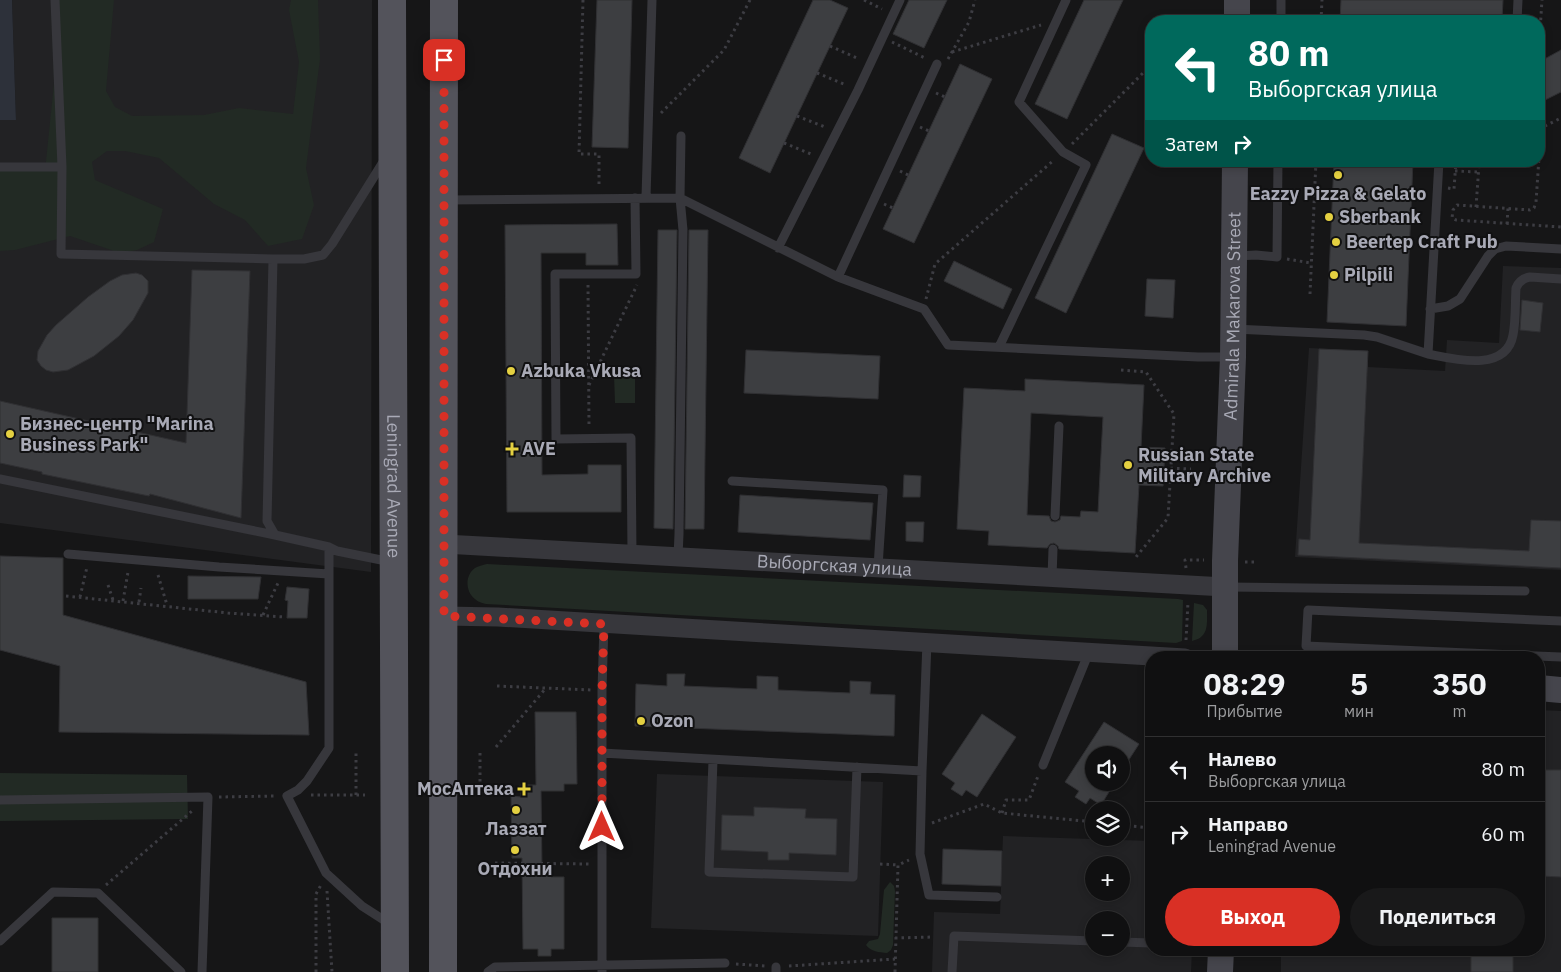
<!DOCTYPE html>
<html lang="ru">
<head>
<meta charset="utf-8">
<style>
	body { margin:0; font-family:"IBM Plex Sans",sans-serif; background:#19191a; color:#f1f3f6; height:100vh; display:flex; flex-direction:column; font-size:19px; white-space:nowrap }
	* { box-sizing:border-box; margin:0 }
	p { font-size:16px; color:#9c9d9f }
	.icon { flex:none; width:28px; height:28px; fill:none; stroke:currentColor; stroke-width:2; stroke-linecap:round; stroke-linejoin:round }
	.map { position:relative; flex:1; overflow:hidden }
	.panel { position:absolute; left:1145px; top:651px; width:400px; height:305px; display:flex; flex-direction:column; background:#101011; border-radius:20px; box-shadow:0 2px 8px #0003,0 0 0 1px #303031 }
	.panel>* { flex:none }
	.top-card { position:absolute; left:1145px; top:15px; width:400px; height:152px; border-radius:20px; box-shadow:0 2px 8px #0003,0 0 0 1px #303031; background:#00695c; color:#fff; overflow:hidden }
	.tools { position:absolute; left:1085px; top:746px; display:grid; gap:10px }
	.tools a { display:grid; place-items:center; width:45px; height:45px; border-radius:50%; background:#101011; box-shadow:0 2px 8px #0003,0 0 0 1px #303031; font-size:25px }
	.pin { position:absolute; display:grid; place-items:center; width:42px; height:42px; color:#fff; margin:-21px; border-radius:10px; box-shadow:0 2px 8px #0006 }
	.me { position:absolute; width:55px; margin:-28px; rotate:0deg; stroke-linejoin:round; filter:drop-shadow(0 0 4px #0008) }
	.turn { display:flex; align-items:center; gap:18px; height:105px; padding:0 20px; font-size:22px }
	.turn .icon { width:65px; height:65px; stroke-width:2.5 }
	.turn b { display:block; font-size:35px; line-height:42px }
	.then { display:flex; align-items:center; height:48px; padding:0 20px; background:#0003; gap:10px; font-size:19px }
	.eta { display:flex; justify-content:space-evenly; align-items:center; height:85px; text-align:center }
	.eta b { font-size:30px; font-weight:700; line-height:35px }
	.primary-button { display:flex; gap:10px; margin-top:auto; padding:10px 20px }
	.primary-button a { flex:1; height:58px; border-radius:30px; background:#d93025; color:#fff; font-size:20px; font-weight:700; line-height:58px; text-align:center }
	.primary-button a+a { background:#19191a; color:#f1f3f6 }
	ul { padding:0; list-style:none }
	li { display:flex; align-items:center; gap:15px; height:65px; padding:0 20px; border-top:1px solid #303031 }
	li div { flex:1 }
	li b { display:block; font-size:19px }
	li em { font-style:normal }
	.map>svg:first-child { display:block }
	.built { fill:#222224; fill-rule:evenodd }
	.green { fill:#222a24 }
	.water { fill:#2d313a }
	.building { fill:#3d3e41; stroke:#303033; fill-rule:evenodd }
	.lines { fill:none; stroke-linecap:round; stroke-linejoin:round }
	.path { stroke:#3d3d43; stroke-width:3; stroke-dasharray:2.5 4; stroke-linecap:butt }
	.lane { stroke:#37373c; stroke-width:9 }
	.street { stroke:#37373c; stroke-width:19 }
	.secondary { stroke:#45454c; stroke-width:26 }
	.primary { stroke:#53535b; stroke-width:28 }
	.route { stroke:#d93025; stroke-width:9; stroke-dasharray:0 16.2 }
	.poi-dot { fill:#e4d041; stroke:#111112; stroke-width:2 }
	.labels { text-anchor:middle; stroke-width:4; stroke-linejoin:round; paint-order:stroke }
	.poi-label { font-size:18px; font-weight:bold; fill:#a9aab6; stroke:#111112; text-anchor:start }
	.street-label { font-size:18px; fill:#a9aab6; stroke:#111112 }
</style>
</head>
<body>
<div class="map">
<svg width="1561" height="972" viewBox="0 0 1561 972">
	<rect width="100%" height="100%" fill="#161617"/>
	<path class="built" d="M 12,0 L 372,0 L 371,572 L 0,523 L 0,120 L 16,120 Z
		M 1503,266 L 1561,268 L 1561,570 L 1295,557 L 1309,348 L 1368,351 L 1368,367 L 1445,371 L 1447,340 L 1499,343 Z
		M 1539,710 L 1561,711 L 1561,972 L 1281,972 L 1281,950 L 1539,950 Z
		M 657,774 L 883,782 L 878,936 L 651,928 Z
		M 1003,836 L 1151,841 L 1151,950 L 1192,950 L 1191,972 L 932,972 L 934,912 L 1000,914 ZM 1094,865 L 1121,865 L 1121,892 L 1094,892 ZM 1094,920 L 1121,920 L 1121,948 L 1094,948 Z"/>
	<path class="green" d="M 51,0 L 114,0 L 106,91 L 115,107 L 132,116 L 204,115 L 239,108 L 293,114 L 299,62 L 289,10 L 291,0 L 318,0 L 320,59 L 306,168 L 314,205 L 302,239 L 268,246 L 245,220 L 214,204 L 159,158 L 125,151 L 107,151 L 92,162 L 95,180 L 163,209 L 154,242 L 137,250 L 120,253 L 70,236 L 15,250 L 0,251 L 0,170 L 45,171 L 54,83 Z
		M 614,375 L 635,375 L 635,403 L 615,403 Z
		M 487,564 L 1178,599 L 1183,600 L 1182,641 L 1176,643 L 486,604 C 482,603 478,602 475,599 C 465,591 465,575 475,568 C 478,566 483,565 487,564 Z
		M 1194,603 L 1203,605 L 1207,610 C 1207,625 1209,637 1192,641 Z
		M 0,773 L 187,775 L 188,819 L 0,821 Z
		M 890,882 L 894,886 L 895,891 L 893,945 L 891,950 L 887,953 C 879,952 871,952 866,945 L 869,941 L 878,939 L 880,934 L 884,890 Z"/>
	<path class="water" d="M 0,0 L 12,0 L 16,120 L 0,120 Z"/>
	<path class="building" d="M 597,0 L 632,0 L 628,148 L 592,147 Z
		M 813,0 L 830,0 L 848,8 L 770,173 L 739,158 Z
		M 909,0 L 947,0 L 924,48 L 893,34 Z
		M 1084,0 L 1123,0 L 1067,119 L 1035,104 Z
		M 1341,0 L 1503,0 L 1502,21 L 1340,21 Z
		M 1561,50 L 1561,92 L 1539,103 L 1539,62 Z
		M 960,64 L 992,79 L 914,243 L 883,229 Z
		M 1112,134 L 1144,148 L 1066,313 L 1035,298 Z
		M 1334,161 L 1413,161 L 1406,326 L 1327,322 Z
		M 617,224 L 618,265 L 586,265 L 586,253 L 541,253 L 542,475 L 588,474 L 588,465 L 621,465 L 621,512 L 507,512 L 505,225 Z
		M 658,230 L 677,230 L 673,529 L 654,528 Z
		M 689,230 L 708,230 L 704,529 L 685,529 Z
		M 954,261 L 1012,289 L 1003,309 L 944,281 Z
		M 192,270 L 250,271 L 241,518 L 150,494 L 149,496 L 42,474 L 42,472 L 0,463 L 0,401 L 186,443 Z
		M 136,273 L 142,275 L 148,281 L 148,293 L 133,320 L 119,336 L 94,356 L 68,370 L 53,372 L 46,370 L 41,366 L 37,360 L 38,351 L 47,335 L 56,325 L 88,297 L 110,281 L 122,275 Z
		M 1147,279 L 1175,280 L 1173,318 L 1145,316 Z
		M 1522,300 L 1543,303 L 1540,332 L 1520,330 Z
		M 1319,349 L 1368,351 L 1359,543 L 1529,551 L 1531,520 L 1561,521 L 1561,568 L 1298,555 L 1299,539 L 1310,540 Z
		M 746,350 L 880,356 L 878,399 L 744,393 Z
		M 1025,379 L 1144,385 L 1141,447 L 1165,448 L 1164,468 L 1163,486 L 1139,485 L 1135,553 L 1059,549 L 1058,546 L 1054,543 L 1050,544 L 1047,548 L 988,545 L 989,531 L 957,529 L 964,388 L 1025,391 ZM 1031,413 L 1103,417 L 1098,512 L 1081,511 L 1080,517 L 1061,516 L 1060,520 L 1055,522 L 1051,521 L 1049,516 L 1027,515 Z
		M 904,475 L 921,476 L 920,497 L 903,497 Z
		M 740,495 L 873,503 L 870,540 L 738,532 Z
		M 906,522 L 924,522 L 923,542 L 906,541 Z
		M 0,556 L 63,558 L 63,615 L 306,682 L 309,735 L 59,732 L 60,666 L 0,650 Z
		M 188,576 L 261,577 L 258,599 L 188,599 Z
		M 287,587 L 309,589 L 307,618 L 287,618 L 288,601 L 285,600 Z
		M 667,674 L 685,674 L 684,686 L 757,689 L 757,676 L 778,677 L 778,690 L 850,693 L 850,681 L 871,682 L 870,694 L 895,695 L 894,736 L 635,726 L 636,684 L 667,686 Z
		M 535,712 L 576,712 L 577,784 L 564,784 L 564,791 L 541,791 L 542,870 L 551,870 L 551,877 L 564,877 L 564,949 L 551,949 L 551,956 L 538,956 L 538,949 L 523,949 L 522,858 L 512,858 L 511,796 L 521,797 L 520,785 L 536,785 Z
		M 982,714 L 1016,737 L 977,797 L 966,790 L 962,796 L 951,789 L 955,783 L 942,774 Z
		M 1104,722 L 1139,744 L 1121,772 L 1121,755 L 1094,755 L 1094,782 L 1115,782 L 1101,805 L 1090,798 L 1086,804 L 1075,797 L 1079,791 L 1065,782 Z
		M 1539,770 L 1561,770 L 1561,877 L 1539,876 Z
		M 754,807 L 806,809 L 805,818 L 837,819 L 836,855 L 789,853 L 789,860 L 768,860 L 768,852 L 721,850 L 722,815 L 754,816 Z
		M 943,849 L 1002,851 L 1001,886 L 942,884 Z
		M 52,918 L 98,918 L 98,972 L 52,972 Z
		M 1471,950 L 1513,950 L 1513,972 L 1471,972 Z"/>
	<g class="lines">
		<path class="path" d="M 583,0 L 579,154 L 599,154 L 599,187
			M 864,0 L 882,9
			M 1196,21 L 1197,20
			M 1321,21 L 1322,0
			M 892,42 L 927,59
			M 830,46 L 859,59
			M 1539,46 L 1542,0
			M 952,52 L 1041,25
			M 948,59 L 969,22 L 975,0
			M 817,73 L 846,85
			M 936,93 L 945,97
			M 661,113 L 724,50 L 750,0
			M 797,116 L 825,127
			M 920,127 L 929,131
			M 1541,128 L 1536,202 L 1534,208 L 1530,210 L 1457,205 L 1453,210 L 1452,218 L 1456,220 L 1561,227
			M 1539,129 L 1561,118
			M 784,143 L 811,154
			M 1072,144 L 1151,65
			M 900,171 L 908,175
			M 1455,171 L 1479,172
			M 1448,188 L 1454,189 L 1456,161
			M 884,204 L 893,208
			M 1476,207 L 1479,165 L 1481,161
			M 1507,224 L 1508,208
			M 1287,259 L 1311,263
			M 588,285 L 589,426
			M 1310,294 L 1316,161
			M 926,299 L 935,264 L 1054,160
			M 1121,370 L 1146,372 L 1174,414 L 1168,518 L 1136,557
			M 589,385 L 637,285
			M 1164,468 L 1191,469
			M 1245,562 L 1254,562
			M 1186,568 L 1185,560 L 1204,560
			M 158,575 L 167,605
			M 108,585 L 113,600
			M 66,596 L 228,613 L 284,617
			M 80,597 L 87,567
			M 123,601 L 128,572
			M 139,602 L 141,588
			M 263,615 L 278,583
			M 1186,640 L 1188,602
			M 497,686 L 591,690
			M 496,747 L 546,688
			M 480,753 L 480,792 L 495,792
			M 311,795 L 365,795
			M 356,795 L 356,753
			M 219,797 L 275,796
			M 1002,813 L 1006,800 L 1029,800 L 1038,776
			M 932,823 L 984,804 L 1002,813 L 1094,822
			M 1121,825 L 1151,828
			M 495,863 L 590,864
			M 880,864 L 898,865
			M 106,885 L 192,811
			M 327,891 L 332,972
			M 895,938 L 934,937
			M 736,964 L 765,966
			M 789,966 L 895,959
			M 316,972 L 316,894 L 321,885
			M 895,972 L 898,865 L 909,860"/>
		<path class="lane" d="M 1281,21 L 1281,0
			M 1517,21 L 1518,0
			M 937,64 L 838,277 L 924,309 L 948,345 L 1198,357 L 1230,357
			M 385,159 L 332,244 L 323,255 L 304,259 L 273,259 L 267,521 L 275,535 L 329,547 L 337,551 L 391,562
			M 0,167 L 62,167 L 55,0
			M 62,167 L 61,254 L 273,259
			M 646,197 L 652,0
			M 446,200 L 680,198 L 838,277
			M 778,248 L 858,90 L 900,0
			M 1237,256 L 1256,255 L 1277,257 L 1278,161
			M 1430,309 L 1448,306 L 1460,299 L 1488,256 L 1495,249 L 1506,246 L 1561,249
			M 1234,329 L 1364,335 L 1377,337 L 1428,354 L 1439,161
			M 999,347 L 1086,165 L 1063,152 L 1019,102 L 1066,0
			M 1428,354 C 1454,359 1506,373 1513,335 C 1516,320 1515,303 1516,288 C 1519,281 1523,278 1530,277 L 1561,279
			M 0,479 L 275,535
			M 732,481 L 883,490 L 878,567
			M 1055,516 L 1059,426
			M 329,547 L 329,748 L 307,781 L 298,790 L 287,796 L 326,873 L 362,906 L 390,924
			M 68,554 L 219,567 L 329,574
			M 632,554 L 631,438 L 556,439 L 555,274 L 636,274 L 635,198
			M 678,557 L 679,534 L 683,230 L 680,198 L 681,136
			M 1052,577 L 1053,549
			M 1228,587 L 1525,591
			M 1561,621 L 1308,610 L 1306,646 L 1561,657
			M 602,753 L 922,771 L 927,642
			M 713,760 L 709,872 L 853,877 L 857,767
			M 1043,765 L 1089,652
			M 922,771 L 920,854 L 929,895 L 997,897
			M 0,800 L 208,797 L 202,972
			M 0,941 L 53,892 L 98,893 L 181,972
			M 1121,942 L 1151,943
			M 776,967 L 776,972
			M 488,972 L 495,967 L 725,963
			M 602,972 L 602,690 L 604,624
			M 952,972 L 954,936 L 1094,941"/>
		<g class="street">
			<path id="s1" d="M 444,544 L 1225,587"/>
			<path d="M 444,616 L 498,617 L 1185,658"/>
		</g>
		<g class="secondary">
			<path d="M 1237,21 L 1237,0"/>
			<path id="s2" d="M 1225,658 L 1225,561 L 1233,357 L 1235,161"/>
			<path d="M 1539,688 L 1561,690"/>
			<path d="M 1220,972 L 1221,950"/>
		</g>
		<g class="primary">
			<path id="s3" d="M 392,0 L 395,972"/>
			<path d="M 443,972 L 444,0"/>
		</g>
	</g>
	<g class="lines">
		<path class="route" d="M 444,60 L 444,616 L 604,624 L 602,690 L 602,827"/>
	</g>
	<g class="poi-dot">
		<circle cx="1338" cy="175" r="5"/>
		<circle cx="1329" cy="217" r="5"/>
		<circle cx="1336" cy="242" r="5"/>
		<circle cx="1334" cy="275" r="5"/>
		<circle cx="511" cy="371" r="5"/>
		<circle cx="10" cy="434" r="5"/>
		<path d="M509.5 441.5h5v5h5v5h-5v5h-5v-5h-5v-5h5z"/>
		<circle cx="1128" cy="465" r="5"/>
		<circle cx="641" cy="721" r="5"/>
		<path d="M521.5 781.5h5v5h5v5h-5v5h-5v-5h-5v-5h5z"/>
		<circle cx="516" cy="810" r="5"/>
		<circle cx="515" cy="850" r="5"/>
	</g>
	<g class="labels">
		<g class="poi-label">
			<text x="1338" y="200" text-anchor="middle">Eazzy Pizza &amp; Gelato</text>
			<text x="1339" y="223">Sberbank</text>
			<text x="1346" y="248">Beertep Craft Pub</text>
			<text x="1344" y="281">Pilpili</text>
			<text x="521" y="377">Azbuka Vkusa</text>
			<text x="20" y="430">Бизнес-центр "Marina<tspan x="20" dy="21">Business Park"</tspan></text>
			<text x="522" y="455">AVE</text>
			<text x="1138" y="461">Russian State<tspan x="1138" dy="21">Military Archive</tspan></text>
			<text x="651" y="727">Ozon</text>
			<text x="514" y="795" text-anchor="end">МосАптека</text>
			<text x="516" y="835" text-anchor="middle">Лаззат</text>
			<text x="515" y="875" text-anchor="middle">Отдохни</text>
		</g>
		<g class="street-label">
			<text dy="6" stroke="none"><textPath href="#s2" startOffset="342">Admirala Makarova Street</textPath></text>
			<text dy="6" stroke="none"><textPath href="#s3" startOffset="486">Leningrad Avenue</textPath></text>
			<text dy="6" stroke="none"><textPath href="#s1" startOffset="391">Выборгская улица</textPath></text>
		</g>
	</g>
</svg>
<div class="tools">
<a><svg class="icon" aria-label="sound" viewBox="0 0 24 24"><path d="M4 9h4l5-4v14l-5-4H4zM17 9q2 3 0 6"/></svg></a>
<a><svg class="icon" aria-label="layers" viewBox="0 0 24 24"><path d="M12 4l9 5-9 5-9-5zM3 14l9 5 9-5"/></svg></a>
<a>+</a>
<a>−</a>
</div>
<div class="pin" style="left:444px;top:60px;background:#d93025"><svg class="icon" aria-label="arrive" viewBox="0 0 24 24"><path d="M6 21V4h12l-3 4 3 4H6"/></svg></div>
<svg class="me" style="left:602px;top:827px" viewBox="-20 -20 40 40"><path d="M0-17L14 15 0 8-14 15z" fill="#d93025" stroke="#fff" stroke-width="4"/></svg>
<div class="top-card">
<div class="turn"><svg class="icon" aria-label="left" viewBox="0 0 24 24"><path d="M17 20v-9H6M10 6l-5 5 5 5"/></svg><div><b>80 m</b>Выборгская улица</div></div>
<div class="then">Затем<svg class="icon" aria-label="right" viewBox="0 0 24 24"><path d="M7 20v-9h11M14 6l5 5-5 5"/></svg></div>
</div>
<section class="panel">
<div class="eta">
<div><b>08:29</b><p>Прибытие</p></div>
<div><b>5</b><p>мин</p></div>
<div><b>350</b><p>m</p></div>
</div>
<ul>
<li><svg class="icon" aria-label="left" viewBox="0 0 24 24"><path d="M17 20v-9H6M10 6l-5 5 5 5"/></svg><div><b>Налево</b><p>Выборгская улица</p></div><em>80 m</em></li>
<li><svg class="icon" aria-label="right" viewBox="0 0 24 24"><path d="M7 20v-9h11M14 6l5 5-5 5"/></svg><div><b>Направо</b><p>Leningrad Avenue</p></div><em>60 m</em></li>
</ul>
<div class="primary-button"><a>Выход</a><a>Поделиться</a></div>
</section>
</div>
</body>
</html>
